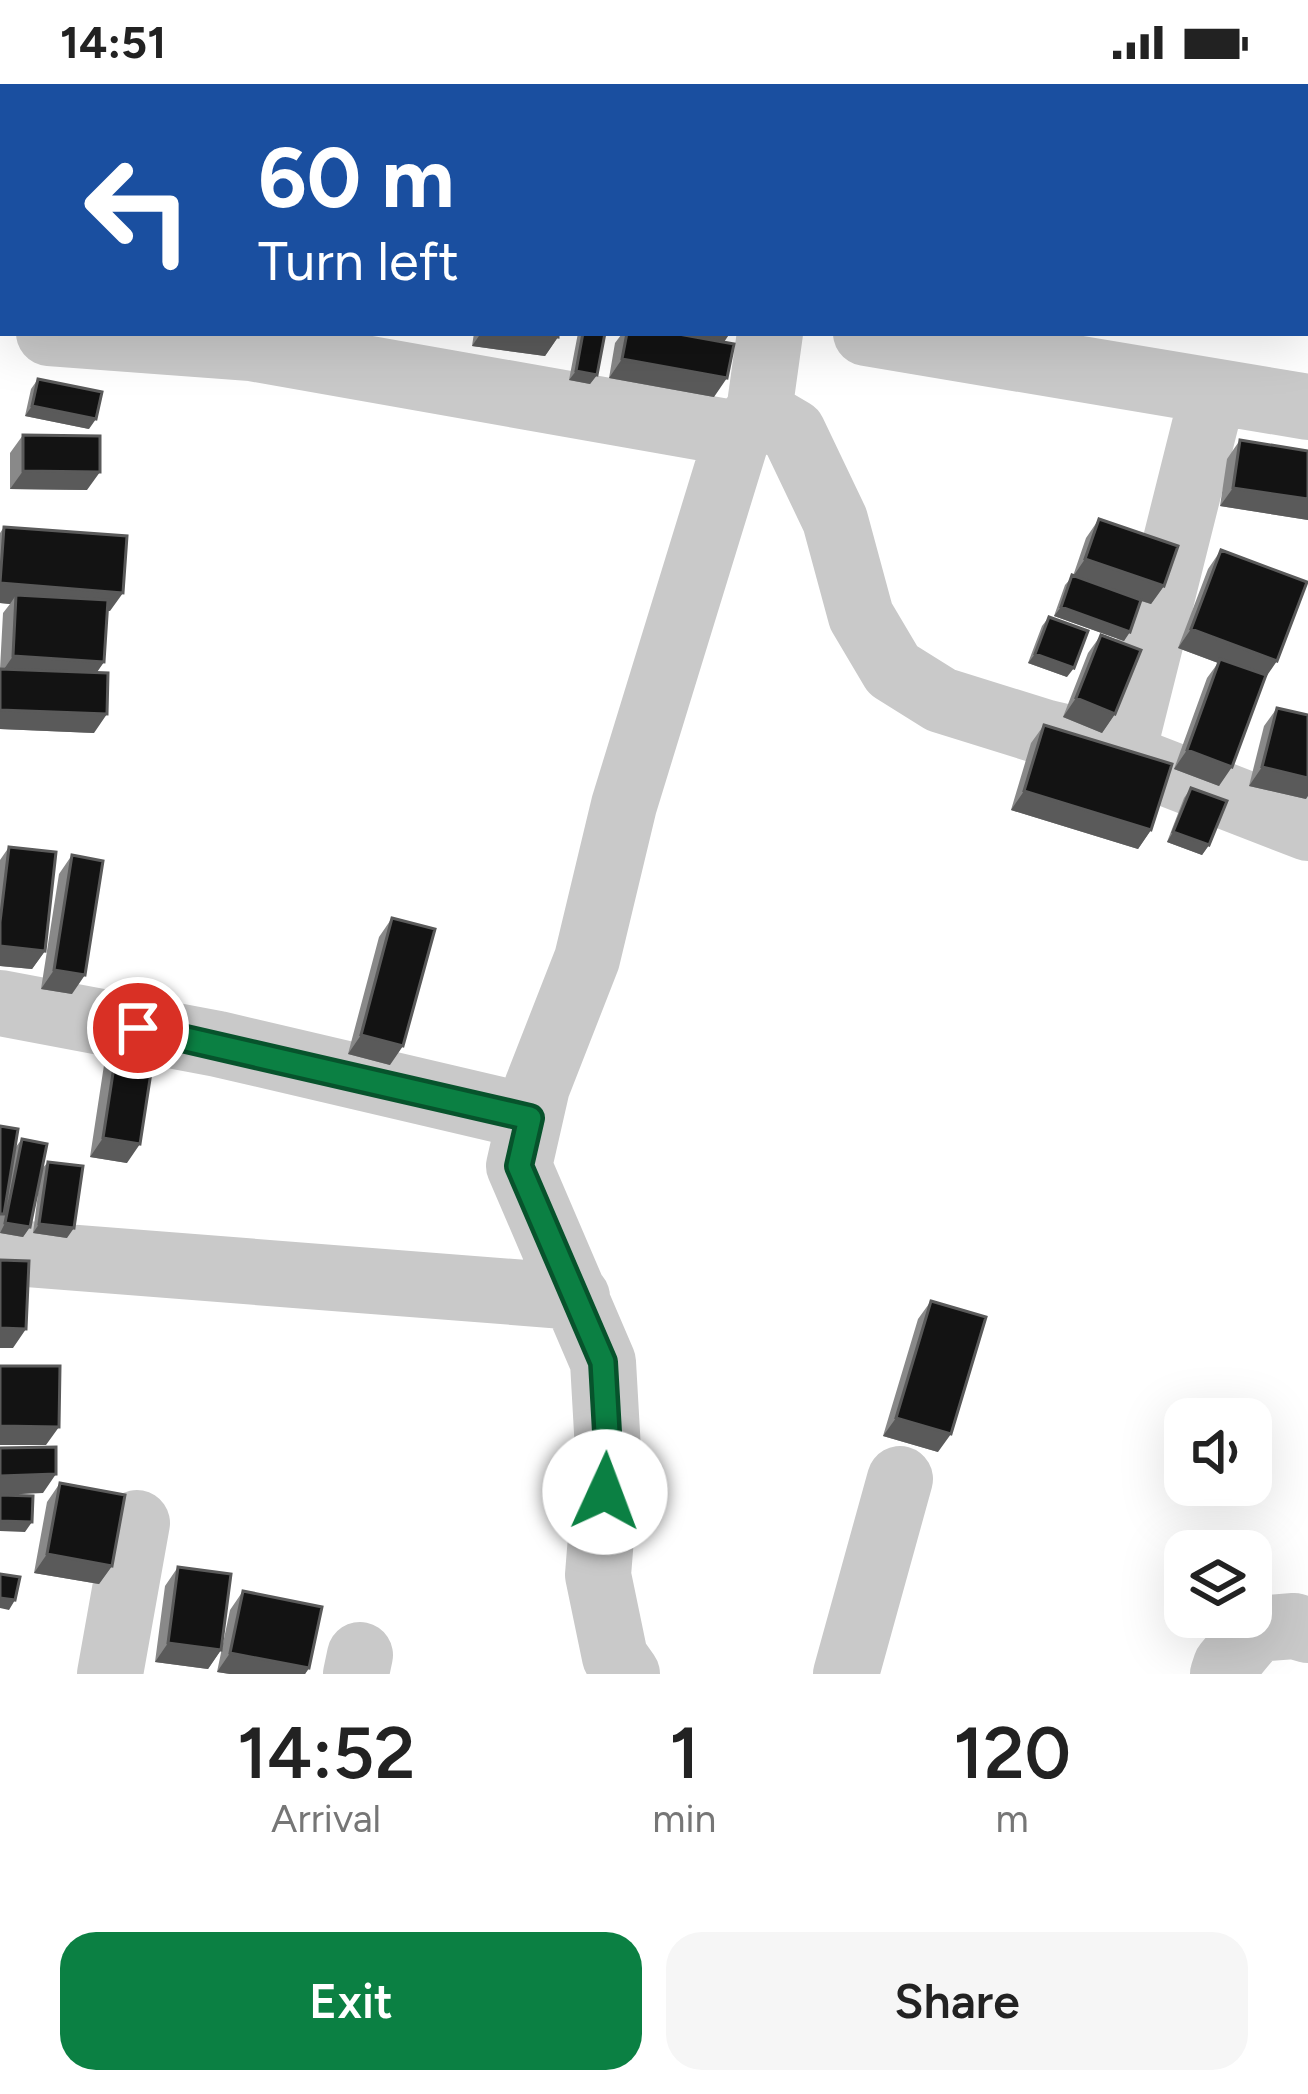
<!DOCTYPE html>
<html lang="en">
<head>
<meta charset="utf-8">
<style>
	body { margin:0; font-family:Figtree,sans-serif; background:#f6f6f6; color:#222; height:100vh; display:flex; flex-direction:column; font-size:45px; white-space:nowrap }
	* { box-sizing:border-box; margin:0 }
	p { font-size:39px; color:#767676 }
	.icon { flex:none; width:66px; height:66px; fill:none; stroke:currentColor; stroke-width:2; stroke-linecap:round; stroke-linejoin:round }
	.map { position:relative; height:1590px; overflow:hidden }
	.sheet { display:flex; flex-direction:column; background:#fff; flex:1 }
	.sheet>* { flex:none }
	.hud { position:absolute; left:0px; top:0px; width:1308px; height:252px; box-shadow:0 12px 48px #0002; background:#1a4fa0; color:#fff; overflow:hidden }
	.buttons { position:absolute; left:1164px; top:1314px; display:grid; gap:24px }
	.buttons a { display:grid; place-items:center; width:108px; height:108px; border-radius:24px; background:#fff; box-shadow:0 12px 48px #0002; font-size:60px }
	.pin { position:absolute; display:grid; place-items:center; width:102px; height:102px; color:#fff; margin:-51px; border:6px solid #fff; border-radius:50%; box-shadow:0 3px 12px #0007 }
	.me { position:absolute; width:132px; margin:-66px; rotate:2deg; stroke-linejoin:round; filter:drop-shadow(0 0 9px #0008) }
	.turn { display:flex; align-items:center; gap:42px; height:252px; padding:0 60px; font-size:54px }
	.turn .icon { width:156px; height:156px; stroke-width:2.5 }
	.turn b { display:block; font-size:84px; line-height:102px }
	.eta { display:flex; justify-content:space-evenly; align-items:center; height:204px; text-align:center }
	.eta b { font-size:72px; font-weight:600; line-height:84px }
	.action { display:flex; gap:24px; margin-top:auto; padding:24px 60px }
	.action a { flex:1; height:138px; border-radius:36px; background:#0b8043; color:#fff; font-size:48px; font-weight:600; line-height:138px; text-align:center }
	.action a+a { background:#f6f6f6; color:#222 }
	.status { display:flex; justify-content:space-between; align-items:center; height:84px; padding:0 60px; background:#fff; direction:ltr }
	.status svg { height:33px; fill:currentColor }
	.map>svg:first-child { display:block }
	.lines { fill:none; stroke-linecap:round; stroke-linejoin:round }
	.minor { stroke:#c9c9c9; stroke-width:66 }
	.wall { fill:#898989 }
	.shaded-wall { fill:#5a5a5a }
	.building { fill:#131313; stroke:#5a5a5a; stroke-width:3 }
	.route-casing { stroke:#07532c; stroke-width:30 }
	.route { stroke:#0b8043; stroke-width:21 }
</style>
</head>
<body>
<div class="status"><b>14:51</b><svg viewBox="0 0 49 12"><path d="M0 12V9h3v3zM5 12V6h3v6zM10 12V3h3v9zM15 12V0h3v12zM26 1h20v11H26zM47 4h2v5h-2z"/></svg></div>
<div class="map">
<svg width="1308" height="1590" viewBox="0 0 1308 1590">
	<rect width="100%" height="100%" fill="#fff"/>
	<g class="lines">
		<path class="minor" d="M 800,0 L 800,3
			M 10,3 L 10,0
			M 276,3 L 276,0
			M 0,105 L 3,74
			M 49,249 L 251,264 L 738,350 L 759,328 L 770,249
			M 866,249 L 1308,323
			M 1213,309 L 1127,652 L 1132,669 L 1143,680 L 1308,744
			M 759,328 L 793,348 L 835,436 L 861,532 L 893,586 L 941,616 L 1047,649 L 1128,668
			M 0,919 L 218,960 L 530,1033
			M 0,1168 L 577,1213
			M 110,1590 L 137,1439
			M 356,1590 L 360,1571
			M 627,1590 L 615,1573 L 598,1491 L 608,1366 L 603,1278 L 519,1082 L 537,1003 L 587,875 L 624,721 L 738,350
			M 846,1590 L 900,1395
			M 1223,1590 L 1226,1581 L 1256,1545 L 1294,1542 L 1308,1546"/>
	</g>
	<path class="wall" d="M 1308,141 L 1308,185 L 1305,184 L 1305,156 Z
		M 474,249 L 558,249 L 558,253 L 545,272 L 472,262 Z
		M 578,249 L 605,249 L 597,291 L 590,300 L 569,296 Z
		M 730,249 L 724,258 L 714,313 L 609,294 L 615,259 L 621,251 L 612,250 Z
		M 38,295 L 89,345 L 25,332 L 31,305 Z
		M 23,351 L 87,406 L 10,405 L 10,369 Z
		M 1240,356 L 1308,367 L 1308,436 L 1220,422 L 1227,375 Z
		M 1099,435 L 1164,502 L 1151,520 L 1141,517 L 1124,557 L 1054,532 L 1065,501 L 1073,492 L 1086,454 Z
		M 4,443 L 110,527 L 107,527 L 104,578 L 96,588 L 94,649 L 0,645 L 0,585 L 3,529 L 10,520 L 0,519 L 0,449 Z
		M 1221,466 L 1264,596 L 1219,702 L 1174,685 L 1207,594 L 1218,579 L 1178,564 L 1208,485 Z
		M 1049,533 L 1067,593 L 1028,579 L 1042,542 Z
		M 1101,551 L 1115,630 L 1102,649 L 1063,633 L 1088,569 Z
		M 1277,624 L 1306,715 L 1249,702 L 1264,642 Z
		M 1044,641 L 1151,746 L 1138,765 L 1011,726 L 1031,659 Z
		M 1191,704 L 1209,761 L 1202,771 L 1167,758 L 1184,714 Z
		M 9,763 L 45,867 L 32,885 L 0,882 L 0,776 Z
		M 72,771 L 72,910 L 41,905 L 59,790 Z
		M 392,834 L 390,981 L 348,970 L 379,853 Z
		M 117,963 L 127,1079 L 90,1073 L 104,981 Z
		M 0,1042 L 15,1064 L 22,1055 L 41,1086 L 48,1078 L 67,1154 L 33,1149 L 40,1094 L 30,1143 L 23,1153 L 0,1149 Z
		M 931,1217 L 938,1368 L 883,1352 L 918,1235 Z
		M 60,1399 L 112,1482 L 99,1500 L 34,1489 L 47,1418 Z
		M 178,1483 L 221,1566 L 208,1585 L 155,1578 L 165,1502 Z
		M 243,1507 L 309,1584 L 305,1590 L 230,1590 L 217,1588 L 230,1526 Z"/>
	<path class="shaded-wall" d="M 1305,89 L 1308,90 L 1308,112 L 1305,111 Z
		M 481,249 L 528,249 L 558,253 L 545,272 L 472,262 Z
		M 627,249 L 730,249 L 717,268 Z
		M 622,275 L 727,294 L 714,313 L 609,294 Z
		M 576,287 L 597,291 L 590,300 L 569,296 Z
		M 32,322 L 96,335 L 89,345 L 25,332 Z
		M 23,387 L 100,388 L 87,406 L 10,405 Z
		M 1233,404 L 1308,415 L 1308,436 L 1220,422 Z
		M 1085,475 L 1164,502 L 1151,520 L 1072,494 Z
		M 0,499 L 123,509 L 110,527 L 16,520 L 16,511 L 10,520 L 0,519 Z
		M 1061,523 L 1130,548 L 1124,557 L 1054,532 Z
		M 1191,545 L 1277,577 L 1264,596 L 1178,564 Z
		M 1035,570 L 1074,584 L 1067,593 L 1028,579 Z
		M 13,572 L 104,578 L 91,597 L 0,591 Z
		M 1076,614 L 1115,630 L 1102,649 L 1063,633 Z
		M 0,626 L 107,630 L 94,649 L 0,645 Z
		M 1187,666 L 1232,683 L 1219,702 L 1174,685 Z
		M 1262,683 L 1308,694 L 1308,712 L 1306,715 L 1249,702 Z
		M 1024,707 L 1151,746 L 1138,765 L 1011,726 Z
		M 1173,748 L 1209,761 L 1202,771 L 1167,758 Z
		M 0,862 L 45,867 L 32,885 L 0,882 Z
		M 54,886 L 85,891 L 72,910 L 41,905 Z
		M 361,951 L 403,962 L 390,981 L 348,970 Z
		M 103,1054 L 140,1060 L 127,1079 L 90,1073 Z
		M 5,1139 L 30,1143 L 23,1153 L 0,1149 Z
		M 39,1140 L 74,1144 L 67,1154 L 33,1149 Z
		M 0,1244 L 26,1245 L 13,1264 L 0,1264 Z
		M 896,1334 L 951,1350 L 938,1368 L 883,1352 Z
		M 0,1342 L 59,1343 L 46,1361 L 0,1361 Z
		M 56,1390 L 43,1409 L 0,1411 L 0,1392 Z
		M 0,1437 L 32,1438 L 25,1448 L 0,1447 Z
		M 47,1470 L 112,1482 L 99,1500 L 34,1489 Z
		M 0,1514 L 15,1516 L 9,1526 L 0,1524 Z
		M 168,1559 L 221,1566 L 208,1585 L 155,1578 Z
		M 230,1569 L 309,1584 L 305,1590 L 230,1590 L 217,1588 Z"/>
	<path class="building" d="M 156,0 L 200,0 L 200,3 L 156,3 Z
		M 228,0 L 275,0 L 274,3 L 227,3 Z
		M 324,0 L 416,0 L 415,3 L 336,3 Z
		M 601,0 L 632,0 L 631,3 L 600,3 Z
		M 656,0 L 679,0 L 678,3 L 655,3 Z
		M 689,0 L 764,0 L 764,3 L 689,3 Z
		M 967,0 L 1033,0 L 1032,3 L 967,3 Z
		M 1053,0 L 1131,0 L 1131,3 L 1052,3 Z
		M 1157,0 L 1207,0 L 1206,3 L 1157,3 Z
		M 1225,0 L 1252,0 L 1251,3 L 1225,3 Z
		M 1308,7 L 1308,90 L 1305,89 L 1305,20 Z
		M 528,249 L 558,249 L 558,253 Z
		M 583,249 L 605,249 L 597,291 L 576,287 Z
		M 627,249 L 673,249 L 734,260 L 727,294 L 622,275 Z
		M 38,295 L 102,308 L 96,335 L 32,322 Z
		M 23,351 L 100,352 L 100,388 L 23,387 Z
		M 1240,356 L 1308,367 L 1308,415 L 1233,404 Z
		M 1099,435 L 1178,462 L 1164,502 L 1085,475 Z
		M 4,443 L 127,452 L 123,509 L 0,499 Z
		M 1221,466 L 1307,498 L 1277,577 L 1191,545 Z
		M 1072,491 L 1141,516 L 1130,548 L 1061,523 Z
		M 16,511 L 108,516 L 104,578 L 13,572 Z
		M 1049,533 L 1088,547 L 1074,584 L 1035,570 Z
		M 1101,551 L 1141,566 L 1115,630 L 1076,614 Z
		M 1220,575 L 1266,591 L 1232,683 L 1187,666 Z
		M 0,585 L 108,589 L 107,630 L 0,626 Z
		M 1277,624 L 1308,631 L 1308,694 L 1262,683 Z
		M 1044,641 L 1172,680 L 1151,746 L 1024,707 Z
		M 1191,704 L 1227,717 L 1209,761 L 1173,748 Z
		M 9,763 L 56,768 L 45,867 L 0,862 L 0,838 Z
		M 72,771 L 103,777 L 85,891 L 54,886 Z
		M 392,834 L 435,845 L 403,962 L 361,951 Z
		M 117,963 L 154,969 L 140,1060 L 103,1054 Z
		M 0,1042 L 18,1045 L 4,1130 L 0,1130 Z
		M 22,1055 L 47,1060 L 30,1143 L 5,1139 Z
		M 48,1078 L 83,1082 L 74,1144 L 39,1140 Z
		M 0,1176 L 29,1177 L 26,1245 L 0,1244 Z
		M 931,1217 L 986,1233 L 951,1350 L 896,1334 Z
		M 0,1282 L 60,1282 L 59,1343 L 0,1342 Z
		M 56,1363 L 56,1390 L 0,1392 L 0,1364 Z
		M 60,1399 L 125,1411 L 112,1482 L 47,1470 Z
		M 0,1411 L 33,1412 L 32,1438 L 0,1437 Z
		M 178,1483 L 231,1490 L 221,1566 L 168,1559 Z
		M 0,1490 L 20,1493 L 15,1516 L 0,1514 Z
		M 243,1507 L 322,1523 L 309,1584 L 230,1569 Z"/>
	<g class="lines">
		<g class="route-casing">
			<path id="route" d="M 138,944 L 530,1034 L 519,1082 L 603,1278 L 608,1366 L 605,1408"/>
		</g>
		<use href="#route" class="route"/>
	</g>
</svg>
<div class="buttons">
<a><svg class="icon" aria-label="sound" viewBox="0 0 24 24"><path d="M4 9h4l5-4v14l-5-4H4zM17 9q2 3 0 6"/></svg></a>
<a><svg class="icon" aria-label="layers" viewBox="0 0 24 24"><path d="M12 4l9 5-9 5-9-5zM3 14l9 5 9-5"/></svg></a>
</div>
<div class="pin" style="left:138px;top:944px;background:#d93025"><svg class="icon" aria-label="arrive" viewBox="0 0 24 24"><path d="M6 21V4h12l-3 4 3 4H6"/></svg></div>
<svg class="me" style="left:605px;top:1408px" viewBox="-20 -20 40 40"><circle r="19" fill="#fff"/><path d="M0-13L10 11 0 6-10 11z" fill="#0b8043"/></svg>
<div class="hud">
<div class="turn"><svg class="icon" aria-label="left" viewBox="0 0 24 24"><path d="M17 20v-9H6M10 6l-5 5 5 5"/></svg><div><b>60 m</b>Turn left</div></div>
</div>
</div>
<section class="sheet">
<div class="eta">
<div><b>14:52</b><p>Arrival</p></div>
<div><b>1</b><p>min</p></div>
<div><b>120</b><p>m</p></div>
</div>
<div class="action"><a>Exit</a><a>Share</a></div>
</section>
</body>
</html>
